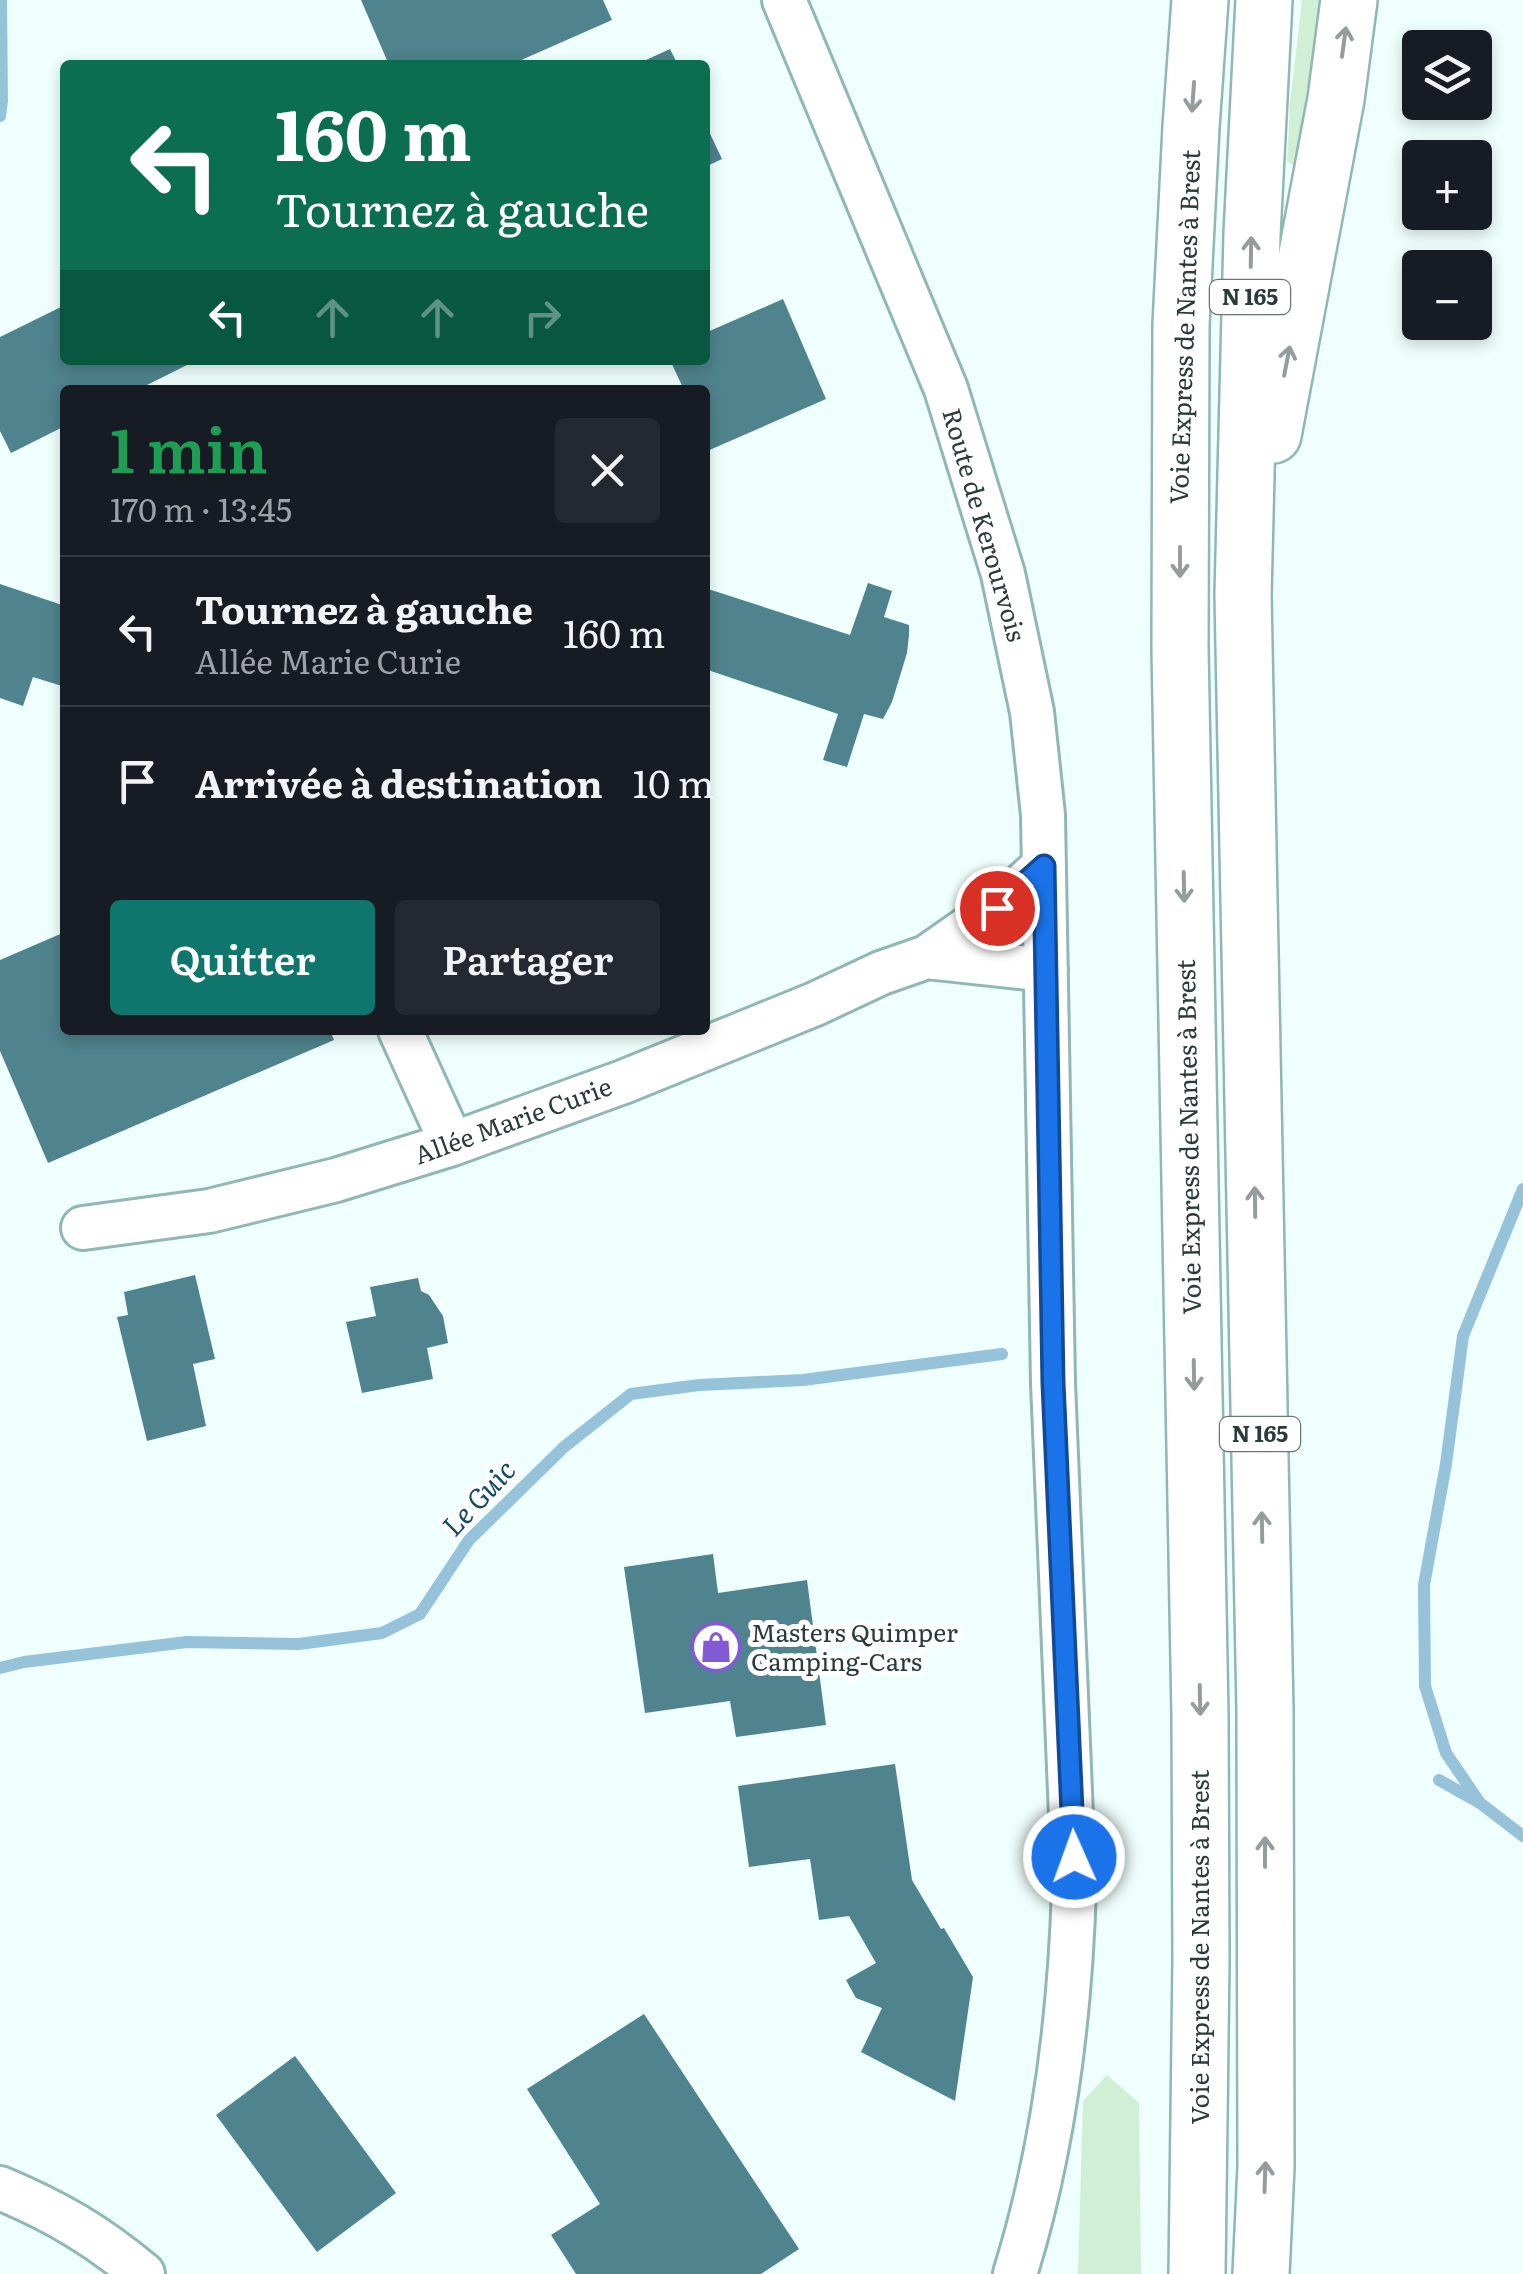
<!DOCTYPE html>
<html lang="fr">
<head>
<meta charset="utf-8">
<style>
	body { margin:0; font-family:Literata,serif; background:#242831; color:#f1f3f6; height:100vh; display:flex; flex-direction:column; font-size:38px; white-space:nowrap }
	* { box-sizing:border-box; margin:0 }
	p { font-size:32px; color:#9ea1a6 }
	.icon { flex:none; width:55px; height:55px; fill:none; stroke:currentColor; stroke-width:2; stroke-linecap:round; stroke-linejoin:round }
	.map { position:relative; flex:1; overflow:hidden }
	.drawer { position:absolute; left:60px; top:385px; width:650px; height:650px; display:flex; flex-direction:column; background:#171b24; border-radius:10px; box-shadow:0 5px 15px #0003 }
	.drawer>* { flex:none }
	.banner { position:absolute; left:60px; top:60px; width:650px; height:305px; border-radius:10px; box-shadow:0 5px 15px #0003; background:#0b6e4f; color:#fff; overflow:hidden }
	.buttons { position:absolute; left:1402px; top:30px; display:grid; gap:20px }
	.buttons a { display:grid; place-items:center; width:90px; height:90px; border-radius:10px; background:#171b24; box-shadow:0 5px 15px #0003; font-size:50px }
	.pin { position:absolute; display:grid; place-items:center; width:85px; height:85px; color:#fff; margin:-42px; border:5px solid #fff; border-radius:50%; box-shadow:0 2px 10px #0007 }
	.me { position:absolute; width:110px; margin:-55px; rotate:358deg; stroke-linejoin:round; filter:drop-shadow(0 0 8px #0008) }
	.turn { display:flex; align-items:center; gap:35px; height:210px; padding:0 50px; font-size:45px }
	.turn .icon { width:130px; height:130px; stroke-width:2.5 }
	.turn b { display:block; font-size:70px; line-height:85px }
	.lanes { display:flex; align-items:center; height:95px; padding:0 50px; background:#0003; justify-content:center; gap:50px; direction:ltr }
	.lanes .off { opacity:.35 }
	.round { display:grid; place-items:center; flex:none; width:105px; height:105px; border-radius:10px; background:#242831 }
	.overview { display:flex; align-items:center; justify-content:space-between; height:170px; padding:0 50px }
	h1 { font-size:60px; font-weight:600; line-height:75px; color:#1e9e55 }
	.cta { display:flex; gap:20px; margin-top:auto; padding:20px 50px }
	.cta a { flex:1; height:115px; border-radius:10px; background:#0f766e; color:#fff; font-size:40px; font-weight:600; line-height:115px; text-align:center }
	.cta a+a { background:#242831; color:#f1f3f6 }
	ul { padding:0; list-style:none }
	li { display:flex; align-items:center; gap:30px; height:150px; padding:0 50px; border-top:2px solid #363941 }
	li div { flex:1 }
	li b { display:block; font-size:38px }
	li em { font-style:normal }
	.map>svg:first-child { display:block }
	.green { fill:#d0efd4 }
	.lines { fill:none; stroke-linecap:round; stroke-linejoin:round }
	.stream { stroke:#96c2da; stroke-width:12 }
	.building { fill:#4f838d }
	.street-casing { stroke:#90b7b4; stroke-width:48 }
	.highway-casing { stroke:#90b7b4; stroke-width:60 }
	.street { stroke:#fff; stroke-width:42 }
	.highway { stroke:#fff; stroke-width:55 }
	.oneway { stroke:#959d9c }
	.route-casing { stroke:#114b97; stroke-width:25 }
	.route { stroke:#1a73e8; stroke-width:18 }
	.labels { text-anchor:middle; stroke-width:10; stroke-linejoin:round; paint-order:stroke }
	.shield { fill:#fff; stroke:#6b7675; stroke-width:2.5 }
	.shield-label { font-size:22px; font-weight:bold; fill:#2b3b3a }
	.street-label { font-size:25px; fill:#2b3b3a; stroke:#fff }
	.poi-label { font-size:25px; fill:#2b3b3a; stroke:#fff; text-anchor:start }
	.water-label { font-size:28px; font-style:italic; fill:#134b64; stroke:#fff }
</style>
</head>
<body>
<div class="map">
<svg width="1523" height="2274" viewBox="0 0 1523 2274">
	<rect width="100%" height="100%" fill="#effffd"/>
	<path class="green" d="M 1302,0 L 1321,0 L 1295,167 L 1287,161 L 1290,103 Z
		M 1107,2075 L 1139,2103 L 1141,2274 L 1078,2274 L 1083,2101 Z"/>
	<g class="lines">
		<path class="stream" d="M 0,116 L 2,101 L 1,0
			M 0,1668 L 24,1662 L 187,1642 L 299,1644 L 382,1633 L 420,1614 L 469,1540 L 564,1447 L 631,1394 L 699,1385 L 803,1380 L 1002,1354
			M 1439,1780 L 1480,1803 L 1523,1836
			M 1480,1803 L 1446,1753 L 1425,1686 L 1424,1585 L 1446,1464 L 1463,1336 L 1523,1189"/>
	</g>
	<path class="building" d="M 361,0 L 603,0 L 612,20 L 510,65 L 389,65 Z
		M 670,49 L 678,65 L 635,65 Z
		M 705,123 L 722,159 L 705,167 Z
		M 783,299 L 826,399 L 705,452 L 705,390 L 684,390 L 670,360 L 705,360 L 705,333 Z
		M 65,305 L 65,360 L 197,360 L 137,390 L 65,390 L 65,426 L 11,453 L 0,431 L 0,337 Z
		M 868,583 L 892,591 L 884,617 L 909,625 L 909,635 L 907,653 L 892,702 L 883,719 L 864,714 L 847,767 L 823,760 L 838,714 L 705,669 L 705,588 L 850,635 Z
		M 0,584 L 65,606 L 65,687 L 33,677 L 23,706 L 0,698 Z
		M 65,932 L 65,1030 L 330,1030 L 334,1040 L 48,1163 L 0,1051 L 0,960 Z
		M 195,1275 L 215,1359 L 193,1364 L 206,1426 L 147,1441 L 117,1317 L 128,1315 L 124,1292 Z
		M 418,1278 L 421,1291 L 429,1295 L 443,1316 L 448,1343 L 427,1348 L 433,1379 L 362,1393 L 346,1322 L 376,1316 L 370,1287 Z
		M 713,1554 L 718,1593 L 807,1580 L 826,1725 L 736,1737 L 730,1701 L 645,1713 L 624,1567 Z
		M 895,1764 L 912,1880 L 941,1929 L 944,1928 L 973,1977 L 955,2101 L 861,2052 L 882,2008 L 856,1998 L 846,1980 L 876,1963 L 849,1916 L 819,1920 L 810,1859 L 749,1867 L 738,1786 Z
		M 644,2014 L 799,2249 L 761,2274 L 576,2274 L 551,2235 L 600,2204 L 527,2089 Z
		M 295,2056 L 396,2193 L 317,2252 L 216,2115 Z"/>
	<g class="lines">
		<g class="street-casing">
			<path id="street" d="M 784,0 L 946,389 L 1003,574 L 1032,712 L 1043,815 L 1053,1383 L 1074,1888 C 1070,2019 1054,2149 1015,2274
				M 927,957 L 1046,970
				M 400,1030 L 452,1144
				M 83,1228 L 209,1211 L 336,1180 L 452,1144 L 623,1082 L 815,1004 L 881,973 L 927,957 L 997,908 L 1044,866
				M 0,2188 C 57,2212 96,2235 143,2274"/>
		</g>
		<g class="highway-casing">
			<path id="highway" d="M 1273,435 L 1336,99 L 1349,0
				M 1197,2274 L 1201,1960 L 1200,1715 L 1180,648 L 1181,325 L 1191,127 L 1200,0
				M 1261,2274 L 1266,2167 L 1265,1711 L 1243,595 L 1252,234 L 1264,0"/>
		</g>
		<use href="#street" class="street"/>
		<use href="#highway" class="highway"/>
	</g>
	<defs><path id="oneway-shaft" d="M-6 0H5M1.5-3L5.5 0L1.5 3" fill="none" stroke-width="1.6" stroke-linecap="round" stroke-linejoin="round" transform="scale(2.5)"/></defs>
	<g class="oneway">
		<use href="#oneway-shaft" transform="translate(1344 42) rotate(-82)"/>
		<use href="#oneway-shaft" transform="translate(1193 97) rotate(94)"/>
		<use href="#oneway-shaft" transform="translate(1251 252) rotate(-89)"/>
		<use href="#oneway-shaft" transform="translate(1287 361) rotate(-79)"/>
		<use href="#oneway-shaft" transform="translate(1180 562) rotate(90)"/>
		<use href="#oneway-shaft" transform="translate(1184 887) rotate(89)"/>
		<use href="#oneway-shaft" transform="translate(1255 1202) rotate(-91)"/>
		<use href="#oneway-shaft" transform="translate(1194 1375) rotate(89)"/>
		<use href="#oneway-shaft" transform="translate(1262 1527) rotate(-91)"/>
		<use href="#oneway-shaft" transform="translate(1200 1700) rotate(89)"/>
		<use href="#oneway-shaft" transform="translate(1265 1852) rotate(-90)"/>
		<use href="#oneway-shaft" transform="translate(1265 2177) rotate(-88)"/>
	</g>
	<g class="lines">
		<g class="route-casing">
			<path id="route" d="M 997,908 L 1044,866 L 1053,1383 L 1074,1857"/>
		</g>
		<use href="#route" class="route"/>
	</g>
	<defs>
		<g id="shop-ring" transform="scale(2.5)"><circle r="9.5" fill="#fff" stroke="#825ad4" stroke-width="1.5"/><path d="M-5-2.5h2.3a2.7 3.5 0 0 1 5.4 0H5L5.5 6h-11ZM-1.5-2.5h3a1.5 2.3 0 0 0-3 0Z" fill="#825ad4"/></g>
	</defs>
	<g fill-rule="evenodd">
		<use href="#shop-ring" x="716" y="1647"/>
	</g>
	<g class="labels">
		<g class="shield">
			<rect x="1210" y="280" width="80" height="34" rx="8"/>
			<rect x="1220" y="1417" width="80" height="34" rx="8"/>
		</g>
		<g class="shield-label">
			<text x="1250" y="305">N 165</text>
			<text x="1260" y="1442">N 165</text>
		</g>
		<g class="street-label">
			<text transform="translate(1185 327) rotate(-88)" y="9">Voie Express de Nantes à Brest</text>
			<text transform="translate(984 525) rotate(74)" y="9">Route de Kerourvois</text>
			<text transform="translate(513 1121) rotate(-20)" y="9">Allée Marie Curie</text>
			<text transform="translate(1189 1137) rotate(-91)" y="9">Voie Express de Nantes à Brest</text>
			<text transform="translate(1200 1947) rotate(-90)" y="9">Voie Express de Nantes à Brest</text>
		</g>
		<g class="poi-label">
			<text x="751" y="1642">Masters Quimper<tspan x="751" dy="29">Camping-Cars</tspan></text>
		</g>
		<g class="water-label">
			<text transform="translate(479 1498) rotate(-47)" y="10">Le Guic</text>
		</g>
	</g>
</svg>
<div class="buttons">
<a><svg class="icon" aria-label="layers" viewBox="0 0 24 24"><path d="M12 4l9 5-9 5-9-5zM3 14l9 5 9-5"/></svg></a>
<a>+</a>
<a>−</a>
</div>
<div class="pin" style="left:997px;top:908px;background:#d93025"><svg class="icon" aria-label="arrive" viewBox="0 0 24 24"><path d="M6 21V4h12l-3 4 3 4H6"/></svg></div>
<svg class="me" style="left:1074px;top:1857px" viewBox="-20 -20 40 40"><circle r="17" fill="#1a73e8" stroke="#fff" stroke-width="3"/><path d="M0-11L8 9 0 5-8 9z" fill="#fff"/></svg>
<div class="banner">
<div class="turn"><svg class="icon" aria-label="left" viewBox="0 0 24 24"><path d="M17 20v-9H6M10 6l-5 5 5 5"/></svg><div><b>160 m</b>Tournez à gauche</div></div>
<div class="lanes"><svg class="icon" aria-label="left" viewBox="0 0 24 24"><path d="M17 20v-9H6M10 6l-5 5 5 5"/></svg><svg class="icon off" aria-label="ahead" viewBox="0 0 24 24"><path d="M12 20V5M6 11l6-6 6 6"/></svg><svg class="icon off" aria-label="ahead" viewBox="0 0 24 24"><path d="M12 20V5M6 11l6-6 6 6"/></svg><svg class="icon off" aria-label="right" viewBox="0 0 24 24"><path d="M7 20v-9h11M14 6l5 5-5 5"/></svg></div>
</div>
<section class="drawer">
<div class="overview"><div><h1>1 min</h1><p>170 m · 13:45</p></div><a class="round"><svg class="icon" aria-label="close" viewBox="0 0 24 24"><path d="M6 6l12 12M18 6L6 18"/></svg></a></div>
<ul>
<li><svg class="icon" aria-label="left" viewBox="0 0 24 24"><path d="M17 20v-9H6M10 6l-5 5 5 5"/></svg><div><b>Tournez à gauche</b><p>Allée Marie Curie</p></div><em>160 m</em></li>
<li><svg class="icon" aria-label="arrive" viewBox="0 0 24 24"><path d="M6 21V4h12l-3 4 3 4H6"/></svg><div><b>Arrivée à destination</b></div><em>10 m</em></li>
</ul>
<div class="cta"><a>Quitter</a><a>Partager</a></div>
</section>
</div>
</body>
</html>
